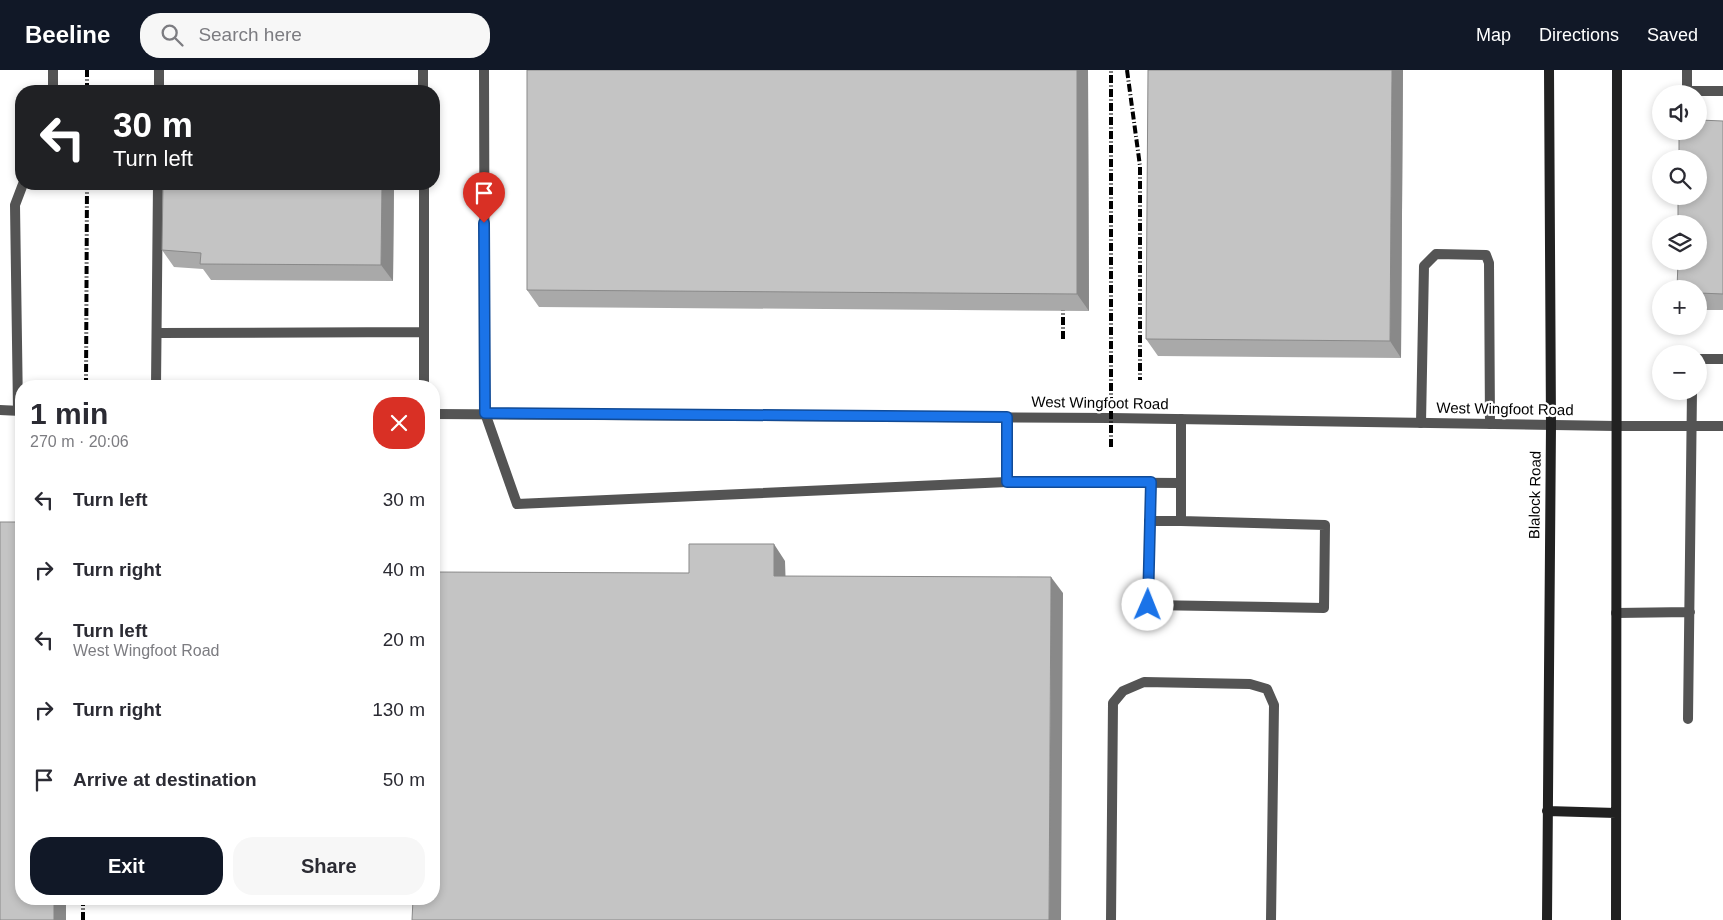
<!DOCTYPE html>
<html lang="en">
<head>
<meta charset="utf-8">
<style>
	body { margin:0; font-family:Helvetica,sans-serif; background:#f7f7f7; color:#2b2b33; height:100vh; display:flex; flex-direction:column; font-size:19px; white-space:nowrap }
	* { box-sizing:border-box; margin:0 }
	p { font-size:16px; color:#7c7c81 }
	.icon { flex:none; width:28px; height:28px; fill:none; stroke:currentColor; stroke-width:2; stroke-linecap:round; stroke-linejoin:round }
	.map { position:relative; flex:1; overflow:hidden }
	.sheet { position:absolute; left:15px; top:310px; width:425px; height:525px; display:flex; flex-direction:column; background:#fff; border-radius:20px; box-shadow:0 2px 8px #0003 }
	.sheet>* { flex:none }
	.top-card { position:absolute; left:15px; top:15px; width:425px; height:105px; border-radius:20px; box-shadow:0 2px 8px #0003; background:#202124; color:#fff; overflow:hidden }
	.buttons { position:absolute; left:1652px; top:15px; display:grid; gap:10px }
	.buttons a { display:grid; place-items:center; width:55px; height:55px; border-radius:50%; background:#fff; box-shadow:0 2px 8px #0003; font-size:25px }
	.pin { position:absolute; display:grid; place-items:center; width:42px; height:42px; color:#fff; margin:-51px -21px; border-radius:50% 50% 50% 0; rotate:-45deg; box-shadow:0 0 5px #0007 }
	.pin .icon { rotate:45deg }
	.me { position:absolute; width:55px; margin:-28px; rotate:1deg; stroke-linejoin:round; filter:drop-shadow(0 0 4px #0008) }
	.turn { display:flex; align-items:center; gap:18px; height:105px; padding:0 15px; font-size:22px }
	.turn .icon { width:65px; height:65px; stroke-width:2.5 }
	.turn b { display:block; font-size:35px; line-height:42px }
	.round { display:grid; place-items:center; flex:none; width:52px; height:52px; border-radius:20px; background:#f7f7f7 }
	.summary { display:flex; align-items:center; justify-content:space-between; height:85px; padding:0 15px }
	h1 { font-size:30px; font-weight:800; line-height:38px }
	.button { display:flex; gap:10px; margin-top:auto; padding:10px 15px }
	.button a { flex:1; height:58px; border-radius:20px; background:#111827; color:#fff; font-size:20px; font-weight:800; line-height:58px; text-align:center }
	.button a+a { background:#f7f7f7; color:#2b2b33 }
	ul { padding:0; list-style:none }
	li { display:flex; align-items:center; gap:15px; height:70px; padding:0 15px }
	li div { flex:1 }
	li b { display:block; font-size:19px }
	li em { font-style:normal }
	header { display:flex; align-items:center; gap:30px; box-sizing:border-box; height:70px; padding:0 25px; background:#111827; color:#fff }
	header strong { font-size:24px }
	nav { display:flex; gap:28px; margin-inline-start:auto; font-size:18px }
	.search { width:350px; height:45px; background:#f7f7f7; display:flex; align-items:center; gap:12px; box-sizing:border-box; padding:0 18px; border-radius:20px; color:#7c7c81; font-size:19px }
	.map>svg:first-child { display:block }
	.lines { fill:none; stroke-linecap:round; stroke-linejoin:round }
	.service { stroke:#545454; stroke-width:10 }
	.tertiary { stroke:#545454; stroke-width:10 }
	.secondary { stroke:#212121; stroke-width:10 }
	.rail { stroke:#000; stroke-width:4; stroke-dasharray:8 2.5 1 2.5; stroke-linecap:butt }
	.wall { fill:#a9a9a9 }
	.shaded-wall { fill:#898989 }
	.building { fill:#c4c4c4; stroke:#898989 }
	.route-casing { stroke:#114b97; stroke-width:12 }
	.route { stroke:#1a73e8; stroke-width:9 }
	.labels { text-anchor:middle; stroke-width:4.5; stroke-linejoin:round; paint-order:stroke }
	.street-label { font-size:15px; fill:#000; stroke:#fff }
</style>
</head>
<body>
<header>
<strong>Beeline</strong>
<div class="search"><svg class="icon" aria-label="search" viewBox="0 0 24 24"><circle cx="10" cy="10" r="6"/><path d="M15 15l6 6"/></svg>Search here</div>
<nav><a>Map</a><a>Directions</a><a>Saved</a></nav>
</header>
<div class="map">
<svg width="1723" height="850" viewBox="0 0 1723 850">
	<rect width="100%" height="100%" fill="#fff"/>
	<g class="lines">
		<path class="service" d="M 423,0 L 423,21
			M 484,0 L 485,343 L 517,434 L 1007,412
			M 1687,0 L 1687,21 L 1723,21
			M 53,21 L 53,0
			M 159,21 L 159,0
			M 424,114 L 424,316
			M 157,263 L 424,262
			M 1699,289 L 1723,289
			M 156,316 L 158,114
			M 18,340 L 15,135 L 23,114
			M 1007,347 L 1007,412 L 1181,413 L 1181,349
			M 1421,353 L 1424,196 L 1436,184 L 1486,185 L 1489,193 L 1490,354
			M 1615,356 L 1723,356
			M 1151,412 L 1148,535 L 1324,538 L 1325,455 L 1181,451 L 1181,413
			M 1149,451 L 1181,451
			M 1616,543 L 1690,542
			M 1688,649 L 1692,321
			M 1111,850 L 1113,633 L 1123,621 L 1144,612 L 1250,614 L 1267,619 L 1274,635 L 1271,850"/>
		<path class="tertiary" d="M 0,340 L 21,341
			M 434,344 L 1111,348 L 1615,356"/>
		<path class="secondary" d="M 1547,741 L 1616,743
			M 1547,850 L 1551,355 L 1549,0
			M 1616,850 L 1617,0"/>
		<path class="rail" d="M 1127,0 L 1140,96 L 1140,310
			M 87,21 L 87,0
			M 1063,269 L 1063,227
			M 86,316 L 87,114
			M 1111,377 L 1111,0
			M 83,850 L 83,829"/>
	</g>
	<path class="wall" d="M 527,0 L 1088,0 L 1089,241 L 539,237 L 527,220 Z
		M 1403,0 L 1401,288 L 1158,286 L 1146,269 Z
		M 1723,51 L 1723,240 L 1699,240 L 1699,219 Z
		M 394,114 L 393,211 L 211,210 L 203,199 L 174,197 L 162,180 Z"/>
	<path class="shaded-wall" d="M 1077,0 L 1088,0 L 1089,241 L 1077,224 Z
		M 1392,0 L 1403,0 L 1401,288 L 1390,271 Z
		M 382,114 L 394,114 L 393,211 L 381,195 Z
		M 774,474 L 785,491 L 786,522 L 774,506 Z
		M 1051,507 L 1063,523 L 1061,850 L 1049,850 Z
		M 54,829 L 66,829 L 66,850 L 54,850 Z"/>
	<path class="building" d="M 527,0 L 1077,0 L 1077,224 L 527,220 Z
		M 1148,0 L 1392,0 L 1390,271 L 1146,269 Z
		M 1699,50 L 1723,51 L 1723,224 L 1699,223 L 1699,219 L 1677,219 L 1678,191 L 1699,191 L 1699,154 L 1678,154 L 1678,126 L 1699,126 L 1699,89 L 1679,89 L 1679,61 L 1699,61 Z
		M 163,114 L 382,114 L 381,195 L 200,194 L 201,183 L 162,180 Z
		M 0,452 L 21,452 L 21,829 L 54,829 L 54,850 L 0,850 Z
		M 689,474 L 774,474 L 774,506 L 1051,507 L 1049,850 L 412,850 L 413,829 L 434,829 L 434,502 L 689,503 Z"/>
	<g class="lines">
		<g class="route-casing">
			<path id="route" d="M 484,153 L 485,343 L 1007,347 L 1007,412 L 1151,412 L 1148,535"/>
		</g>
		<use href="#route" class="route"/>
	</g>
	<g class="labels">
		<g class="street-label">
			<text transform="translate(1100 333) rotate(1)" y="5">West Wingfoot Road</text>
			<text transform="translate(1505 339) rotate(1)" y="5">West Wingfoot Road</text>
			<text transform="translate(1535 425) rotate(-89)" y="5">Blalock Road</text>
		</g>
	</g>
</svg>
<div class="buttons">
<a><svg class="icon" aria-label="sound" viewBox="0 0 24 24"><path d="M4 9h4l5-4v14l-5-4H4zM17 9q2 3 0 6"/></svg></a>
<a><svg class="icon" aria-label="search" viewBox="0 0 24 24"><circle cx="10" cy="10" r="6"/><path d="M15 15l6 6"/></svg></a>
<a><svg class="icon" aria-label="layers" viewBox="0 0 24 24"><path d="M12 4l9 5-9 5-9-5zM3 14l9 5 9-5"/></svg></a>
<a>+</a>
<a>−</a>
</div>
<div class="pin" style="left:484px;top:153px;background:#d93025"><svg class="icon" aria-label="arrive" viewBox="0 0 24 24"><path d="M6 21V4h12l-3 4 3 4H6"/></svg></div>
<svg class="me" style="left:1148px;top:535px" viewBox="-20 -20 40 40"><circle r="19" fill="#fff"/><path d="M0-13L10 11 0 6-10 11z" fill="#1a73e8"/></svg>
<div class="top-card">
<div class="turn"><svg class="icon" aria-label="left" viewBox="0 0 24 24"><path d="M17 20v-9H6M10 6l-5 5 5 5"/></svg><div><b>30 m</b>Turn left</div></div>
</div>
<section class="sheet">
<div class="summary"><div><h1>1 min</h1><p>270 m · 20:06</p></div><a class="round" style="background:#d93025;color:#fff"><svg class="icon" aria-label="close" viewBox="0 0 24 24"><path d="M6 6l12 12M18 6L6 18"/></svg></a></div>
<ul>
<li><svg class="icon" aria-label="left" viewBox="0 0 24 24"><path d="M17 20v-9H6M10 6l-5 5 5 5"/></svg><div><b>Turn left</b></div><em>30 m</em></li>
<li><svg class="icon" aria-label="right" viewBox="0 0 24 24"><path d="M7 20v-9h11M14 6l5 5-5 5"/></svg><div><b>Turn right</b></div><em>40 m</em></li>
<li><svg class="icon" aria-label="left" viewBox="0 0 24 24"><path d="M17 20v-9H6M10 6l-5 5 5 5"/></svg><div><b>Turn left</b><p>West Wingfoot Road</p></div><em>20 m</em></li>
<li><svg class="icon" aria-label="right" viewBox="0 0 24 24"><path d="M7 20v-9h11M14 6l5 5-5 5"/></svg><div><b>Turn right</b></div><em>130 m</em></li>
<li><svg class="icon" aria-label="arrive" viewBox="0 0 24 24"><path d="M6 21V4h12l-3 4 3 4H6"/></svg><div><b>Arrive at destination</b></div><em>50 m</em></li>
</ul>
<div class="button"><a>Exit</a><a>Share</a></div>
</section>
</div>
</body>
</html>
